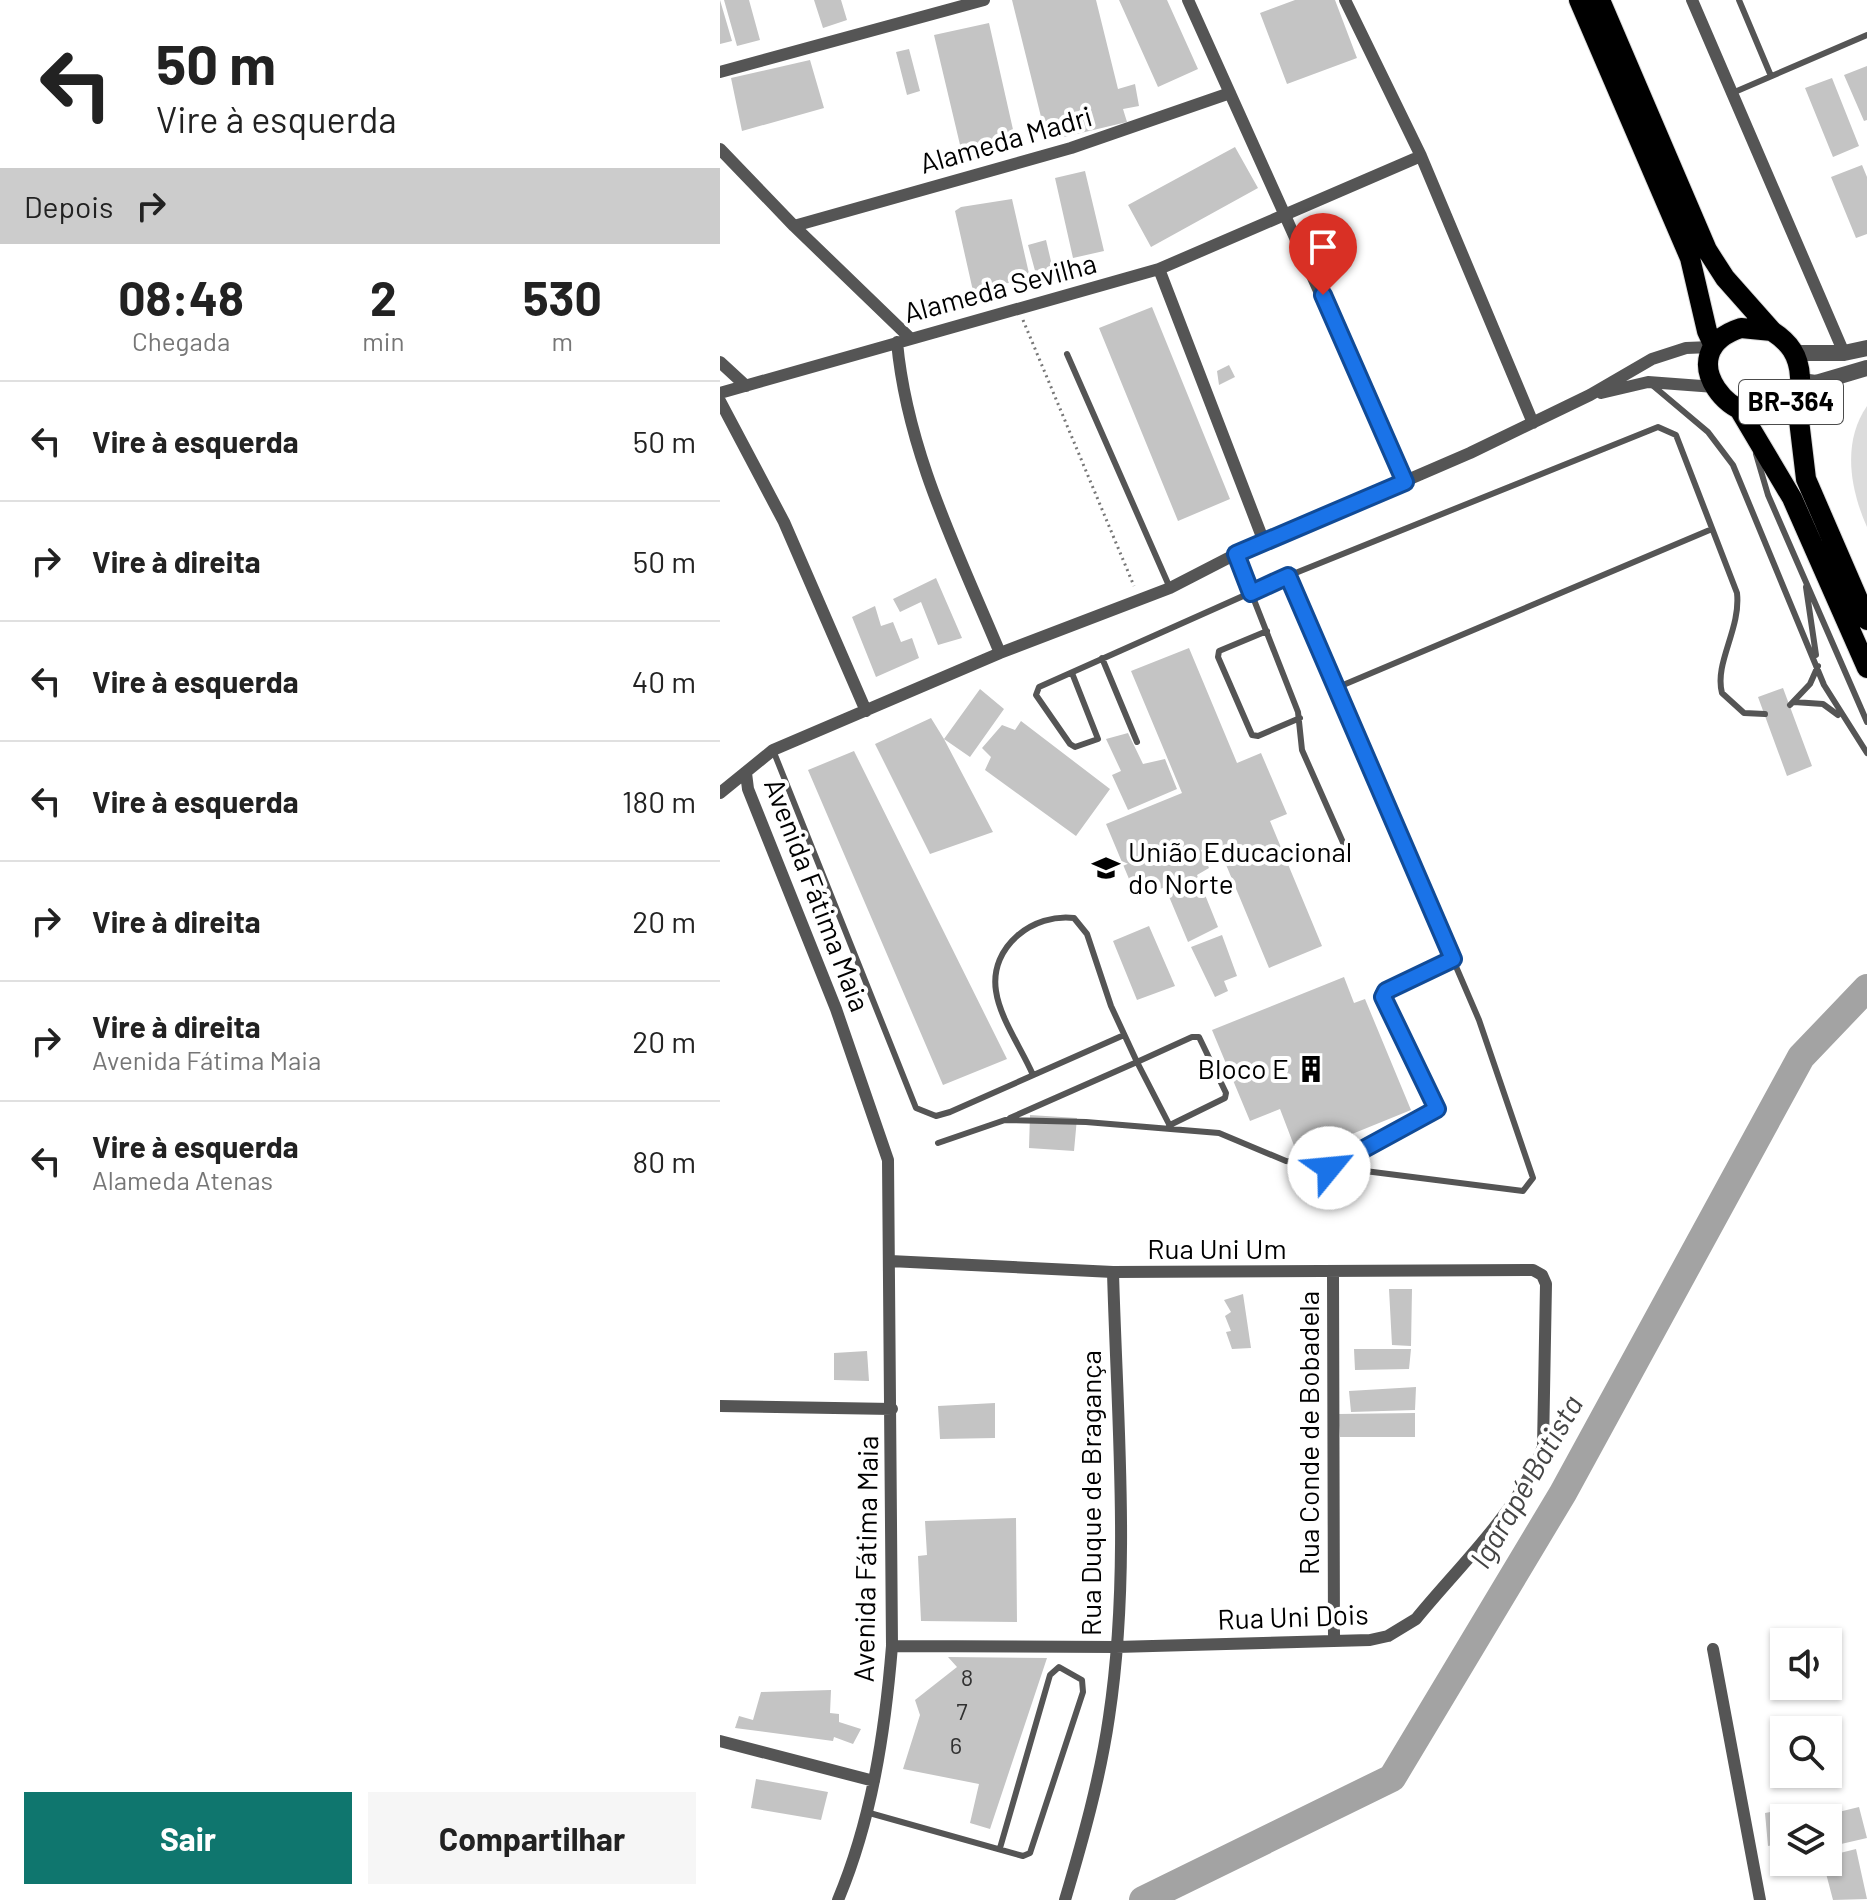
<!DOCTYPE html>
<html lang="pt">
<head>
<meta charset="utf-8">
<style>
	body { margin:0; font-family:Barlow,sans-serif; background:#f6f6f6; color:#222; height:100vh; display:flex; flex-direction:column; font-size:30px; white-space:nowrap }
	* { box-sizing:border-box; margin:0 }
	p { font-size:26px; color:#767676 }
	.icon { flex:none; width:44px; height:44px; fill:none; stroke:currentColor; stroke-width:2; stroke-linecap:round; stroke-linejoin:round }
	.map { position:relative; flex:1; overflow:hidden }
	.side { display:flex; flex-direction:column; background:#fff; width:720px }
	.side>* { flex:none }
	.guide { background:#fff; color:#222; overflow:hidden }
	.fabs { position:absolute; left:1050px; top:1628px; display:grid; gap:16px }
	.fabs a { display:grid; place-items:center; width:72px; height:72px; border-radius:0px; background:#fff; box-shadow:0 2px 6px #0004; font-size:40px }
	.pin { position:absolute; display:grid; place-items:center; width:68px; height:68px; color:#fff; margin:-82px -34px; border-radius:50% 50% 50% 0; rotate:-45deg; box-shadow:0 0 8px #0007 }
	.pin .icon { rotate:45deg }
	.me { position:absolute; width:88px; margin:-44px; rotate:62deg; stroke-linejoin:round; filter:drop-shadow(0 0 6px #0008) }
	.turn { display:flex; align-items:center; gap:28px; height:168px; padding:0 24px; font-size:36px }
	.turn .icon { width:104px; height:104px; stroke-width:2.5 }
	.turn b { display:block; font-size:56px; line-height:68px }
	.then { display:flex; align-items:center; height:76px; padding:0 24px; background:#0003; gap:16px; font-size:30px }
	.eta { display:flex; justify-content:space-evenly; align-items:center; height:136px; text-align:center }
	.eta b { font-size:48px; font-weight:700; line-height:56px }
	.action { display:flex; gap:16px; margin-top:auto; padding:16px 24px }
	.action a { flex:1; height:92px; border-radius:0px; background:#0f766e; color:#fff; font-size:32px; font-weight:700; line-height:92px; text-align:center }
	.action a+a { background:#f6f6f6; color:#222 }
	ul { padding:0; list-style:none }
	li { display:flex; align-items:center; gap:24px; height:120px; padding:0 24px; border-top:2px solid #e0e0e0 }
	li div { flex:1 }
	li b { display:block; font-size:30px }
	li em { font-style:normal }
	main { display:flex; flex:1; min-height:0 }
	.map>svg:first-child { display:block }
	.green { fill:#dcdcdc }
	.lines { fill:none; stroke-linecap:round; stroke-linejoin:round }
	.river { stroke:#a3a3a3; stroke-width:28 }
	.building { fill:#c4c4c4 }
	.primary-casing { stroke:#dbdbdb; stroke-width:22 }
	.path { stroke:#777; stroke-width:3; stroke-dasharray:2 4; stroke-linecap:butt }
	.service { stroke:#555; stroke-width:6 }
	.minor { stroke:#555; stroke-width:12 }
	.tertiary { stroke:#555; stroke-width:16 }
	.primary { stroke:#000; stroke-width:20 }
	.route-casing { stroke:#114b97; stroke-width:20 }
	.route { stroke:#1a73e8; stroke-width:14 }
	.labels { text-anchor:middle; stroke-width:8; stroke-linejoin:round; paint-order:stroke }
	.number-label { font-size:24px; fill:#313131 }
	.shield { fill:#fff; stroke:#4c4c4c; stroke-width:2 }
	.shield-label { font-size:26px; font-weight:bold; fill:#000 }
	.street-label { font-size:28px; fill:#000; stroke:#fff }
	.poi-label { font-size:28px; fill:#000; stroke:#fff; text-anchor:start }
	.water-label { font-size:30px; font-style:italic; fill:#444; stroke:#fff }
</style>
</head>
<body>
<main>
<section class="side">
<div class="guide">
<div class="turn"><svg class="icon" aria-label="left" viewBox="0 0 24 24"><path d="M17 20v-9H6M10 6l-5 5 5 5"/></svg><div><b>50 m</b>Vire à esquerda</div></div>
<div class="then">Depois<svg class="icon" aria-label="right" viewBox="0 0 24 24"><path d="M7 20v-9h11M14 6l5 5-5 5"/></svg></div>
</div>
<div class="eta">
<div><b>08:48</b><p>Chegada</p></div>
<div><b>2</b><p>min</p></div>
<div><b>530</b><p>m</p></div>
</div>
<ul>
<li><svg class="icon" aria-label="left" viewBox="0 0 24 24"><path d="M17 20v-9H6M10 6l-5 5 5 5"/></svg><div><b>Vire à esquerda</b></div><em>50 m</em></li>
<li><svg class="icon" aria-label="right" viewBox="0 0 24 24"><path d="M7 20v-9h11M14 6l5 5-5 5"/></svg><div><b>Vire à direita</b></div><em>50 m</em></li>
<li><svg class="icon" aria-label="left" viewBox="0 0 24 24"><path d="M17 20v-9H6M10 6l-5 5 5 5"/></svg><div><b>Vire à esquerda</b></div><em>40 m</em></li>
<li><svg class="icon" aria-label="left" viewBox="0 0 24 24"><path d="M17 20v-9H6M10 6l-5 5 5 5"/></svg><div><b>Vire à esquerda</b></div><em>180 m</em></li>
<li><svg class="icon" aria-label="right" viewBox="0 0 24 24"><path d="M7 20v-9h11M14 6l5 5-5 5"/></svg><div><b>Vire à direita</b></div><em>20 m</em></li>
<li><svg class="icon" aria-label="right" viewBox="0 0 24 24"><path d="M7 20v-9h11M14 6l5 5-5 5"/></svg><div><b>Vire à direita</b><p>Avenida Fátima Maia</p></div><em>20 m</em></li>
<li><svg class="icon" aria-label="left" viewBox="0 0 24 24"><path d="M17 20v-9H6M10 6l-5 5 5 5"/></svg><div><b>Vire à esquerda</b><p>Alameda Atenas</p></div><em>80 m</em></li>
</ul>
<div class="action"><a>Sair</a><a>Compartilhar</a></div>
</section>
<div class="map">
<svg width="1147" height="1900" viewBox="0 0 1147 1900">
	<rect width="100%" height="100%" fill="#fff"/>
	<path class="green" d="M 1147,406 L 1147,527 C 1130,489 1122,442 1147,406 Z"/>
	<g class="lines">
		<path class="river" d="M 423,1900 L 672,1778 L 843,1493 L 1081,1057 L 1147,988"/>
	</g>
	<path class="building" d="M 0,0 L 12,41 L 0,44 Z
		M 4,0 L 29,0 L 40,40 L 17,46 Z
		M 94,0 L 121,0 L 127,20 L 103,28 Z
		M 292,0 L 376,0 L 398,89 L 415,84 L 419,106 L 403,109 L 407,122 L 327,141 Z
		M 399,0 L 447,0 L 478,69 L 438,87 Z
		M 575,0 L 615,0 L 637,58 L 567,84 L 540,13 Z
		M 269,23 L 294,134 L 241,149 L 214,35 Z
		M 189,49 L 200,91 L 187,95 L 176,52 Z
		M 90,60 L 104,108 L 22,131 L 11,78 Z
		M 1147,66 L 1147,120 L 1144,121 L 1124,75 Z
		M 1112,78 L 1139,146 L 1113,157 L 1085,88 Z
		M 515,147 L 538,188 L 431,247 L 408,205 Z
		M 1142,165 L 1147,177 L 1147,234 L 1136,238 L 1111,177 Z
		M 365,171 L 384,251 L 353,258 L 335,178 Z
		M 292,199 L 310,278 L 253,291 L 235,211 L 241,207 Z
		M 326,240 L 334,274 L 317,278 L 308,245 Z
		M 432,307 L 510,499 L 458,521 L 379,328 Z
		M 509,365 L 515,377 L 499,385 L 497,371 Z
		M 216,578 L 242,638 L 218,645 L 201,602 L 180,612 L 173,599 Z
		M 155,606 L 161,626 L 173,622 L 181,642 L 192,638 L 199,658 L 156,677 L 132,617 Z
		M 469,648 L 517,763 L 541,753 L 567,814 L 550,821 L 602,946 L 549,968 L 497,843 L 481,850 L 489,868 L 477,875 L 498,927 L 468,942 L 445,887 L 417,898 L 386,824 L 462,793 L 411,671 Z
		M 1063,688 L 1092,766 L 1067,776 L 1038,697 Z
		M 260,689 L 284,709 L 250,757 L 224,739 L 273,832 L 210,854 L 155,744 L 211,718 L 224,739 Z
		M 301,721 L 390,789 L 356,836 L 265,770 L 271,757 L 262,748 L 282,725 L 295,730 Z
		M 408,733 L 423,764 L 445,759 L 457,789 L 408,810 L 392,775 L 401,771 L 386,739 Z
		M 134,751 L 287,1059 L 223,1085 L 88,770 Z
		M 429,926 L 455,986 L 417,1000 L 393,941 Z
		M 502,935 L 517,976 L 504,981 L 508,991 L 495,997 L 471,947 Z
		M 624,977 L 634,1003 L 645,999 L 691,1110 L 578,1156 L 560,1109 L 530,1121 L 492,1030 Z
		M 310,1115 L 357,1118 L 354,1151 L 309,1148 Z
		M 669,1289 L 692,1289 L 691,1346 L 672,1345 Z
		M 523,1294 L 531,1348 L 512,1349 L 506,1332 L 511,1331 L 505,1316 L 511,1312 L 504,1300 Z
		M 634,1349 L 691,1349 L 689,1369 L 635,1370 Z
		M 147,1351 L 149,1381 L 114,1380 L 114,1353 Z
		M 696,1387 L 695,1410 L 631,1412 L 629,1391 Z
		M 275,1403 L 275,1438 L 220,1439 L 218,1406 Z
		M 695,1413 L 695,1437 L 620,1437 L 618,1414 Z
		M 296,1518 L 297,1622 L 201,1621 L 198,1556 L 207,1555 L 205,1521 Z
		M 228,1657 L 327,1658 L 270,1829 L 250,1823 L 259,1784 L 183,1769 L 200,1715 L 195,1700 L 237,1667 Z
		M 111,1690 L 110,1713 L 119,1714 L 119,1722 L 141,1729 L 133,1744 L 114,1737 L 113,1741 L 15,1728 L 19,1716 L 33,1720 L 41,1692 Z
		M 36,1779 L 108,1792 L 101,1820 L 31,1808 Z
		M 1077,1807 L 1082,1818 L 1064,1818 L 1064,1843 L 1048,1846 L 1045,1813 Z
		M 1139,1807 L 1147,1838 L 1108,1847 L 1108,1818 L 1098,1817 Z
		M 1136,1849 L 1147,1899 L 1113,1900 L 1103,1862 L 1108,1862 L 1108,1856 Z"/>
	<g class="lines">
		<g class="primary-casing">
			<path id="primary" d="M 859,0 L 970,258 L 987,331 L 993,344
				M 880,0 L 987,250 L 1005,278 L 1052,331
				M 1021,328 L 1052,331 C 1069,342 1079,355 1080,377 C 1081,389 1074,402 1063,408 C 1016,439 946,352 1021,328 Z
				M 1076,395 L 1086,479 L 1147,620
				M 1019,409 L 1072,498 L 1147,668"/>
		</g>
		<path class="path" d="M 303,320 L 414,586"/>
		<path class="service" d="M 1019,0 L 1051,76
			M 1010,94 L 1147,35
			M 347,354 L 450,588
			M 931,384 L 988,432 L 1013,465 L 1104,685 L 1147,753
			M 1036,454 L 1048,495 L 1147,722
			M 516,554 L 578,712 L 582,750 L 625,847
			M 1086,587 L 1096,655
			M 547,631 L 499,651 L 498,657 L 532,735 L 538,736 L 580,718
			M 382,658 L 417,742
			M 352,673 L 378,739 L 355,747 L 350,744 L 316,695 L 319,687 L 568,576 L 938,427 L 956,435 L 1017,593 C 1021,629 994,663 1002,693 L 1024,713 L 1045,714
			M 616,688 L 992,529
			M 1074,702 L 1103,704 L 1118,715
			M 1070,705 L 1090,684 L 1098,666
			M 53,750 L 196,1108 L 216,1116 L 230,1112 L 404,1035
			M 313,1075 C 302,1049 280,1019 276,991 C 269,946 314,913 354,918 L 367,934 L 391,1006 L 417,1062 L 472,1037 L 479,1037 L 506,1093 L 505,1098 L 450,1125
			M 290,1118 L 417,1062 L 451,1128
			M 218,1143 L 285,1120 L 366,1122 L 499,1133 L 566,1161 L 803,1191 L 813,1178 L 759,1020 L 568,576
			M 609,1168 L 717,1109 L 663,997 L 666,991 L 733,959
			M 146,1812 L 303,1856 L 310,1853 L 363,1692 L 362,1680 L 339,1667 L 330,1675 L 280,1848"/>
		<path class="minor" d="M 468,0 L 685,482
			M 625,0 L 701,156 L 813,423
			M 972,0 L 1124,353
			M 0,72 L 264,0
			M 0,149 L 74,226 L 190,338
			M 74,226 L 351,148 L 510,93
			M 439,269 L 544,542
			M 177,342 C 187,452 238,552 280,653
			M 0,362 L 26,386
			M 0,393 L 439,269 L 701,156
			M 881,393 L 928,382 L 995,387
			M 0,401 L 64,522 L 146,711
			M 26,773 L 28,789 L 116,1009 L 168,1160 L 172,1646 C 165,1732 152,1819 118,1900
			M 0,793 L 53,750 L 280,653 L 450,588 L 516,554 L 750,453 L 870,395 L 932,359 L 966,348 L 991,347
			M 170,1261 L 393,1272 L 813,1270 L 822,1275 L 826,1284 L 823,1447 C 798,1512 739,1566 696,1619 L 668,1636 L 650,1640 L 396,1647 L 172,1646
			M 613,1273 L 614,1641
			M 0,1406 L 172,1409
			M 993,1649 L 1040,1900
			M 0,1741 L 154,1781
			M 345,1900 C 363,1839 380,1779 389,1717 C 411,1571 397,1419 393,1272"/>
		<path class="tertiary" d="M 1074,353 L 1124,353 L 1147,348
			M 1081,381 L 1096,383 L 1147,368"/>
		<use href="#primary" class="primary"/>
	</g>
	<g class="lines">
		<g class="route-casing">
			<path id="route" d="M 603,295 L 685,482 L 516,554 L 531,593 L 568,576 L 733,959 L 666,991 L 663,997 L 717,1109 L 609,1168"/>
		</g>
		<use href="#route" class="route"/>
	</g>
	<defs>
		<g id="university-bare" transform="scale(2.16)"><path d="M0-5L7-2L0 1L-7-2ZM-4 1L0 2.5L4 1V4Q0 6-4 4Z" fill="#000" stroke="#fff" stroke-width="2.5" paint-order="stroke"/></g>
		<g id="building-bare" transform="scale(2.16)"><path d="M-4-6H4V6H1V3H-1V6H-4ZM-2.5-4.3h1.7v1.8h-1.7ZM.8-4.3h1.7v1.8H.8ZM-2.5-1h1.7V.8h-1.7ZM.8-1h1.7V.8H.8Z" fill="#000" stroke="#fff" stroke-width="2.5" paint-order="stroke"/></g>
	</defs>
	<g fill-rule="evenodd">
		<use href="#university-bare" x="386" y="868"/>
		<use href="#building-bare" x="591" y="1069"/>
	</g>
	<g class="labels">
		<g class="number-label">
			<text x="247" y="1686">8</text>
			<text x="242" y="1720">7</text>
			<text x="236" y="1754">6</text>
		</g>
		<rect class="shield" x="1019" y="380" width="104" height="44" rx="6"/>
		<g class="shield-label">
			<text x="1071" y="411">BR-364</text>
		</g>
		<g class="street-label">
			<text transform="translate(286 140) rotate(-16)" y="10">Alameda Madri</text>
			<text transform="translate(280 288) rotate(-15)" y="10">Alameda Sevilha</text>
			<text transform="translate(97 895) rotate(69)" y="10">Avenida Fátima Maia</text>
			<text x="497" y="1259">Rua Uni Um</text>
			<text transform="translate(589 1433) rotate(-90)" y="10">Rua Conde de Bobadela</text>
			<text transform="translate(371 1493) rotate(-90)" y="10">Rua Duque de Bragança</text>
			<text transform="translate(146 1559) rotate(-89)" y="10">Avenida Fátima Maia</text>
			<text transform="translate(573 1617) rotate(-2)" y="10">Rua Uni Dois</text>
		</g>
		<g class="poi-label">
			<text x="408" y="862">União Educacional<tspan x="408" dy="32">do Norte</tspan></text>
			<text x="569" y="1079" text-anchor="end">Bloco E</text>
		</g>
		<g class="water-label">
			<text transform="translate(807 1482) rotate(-60)" y="10">Igarapé Batista</text>
		</g>
	</g>
</svg>
<div class="fabs">
<a><svg class="icon" aria-label="sound" viewBox="0 0 24 24"><path d="M4 9h4l5-4v14l-5-4H4zM17 9q2 3 0 6"/></svg></a>
<a><svg class="icon" aria-label="search" viewBox="0 0 24 24"><circle cx="10" cy="10" r="6"/><path d="M15 15l6 6"/></svg></a>
<a><svg class="icon" aria-label="layers" viewBox="0 0 24 24"><path d="M12 4l9 5-9 5-9-5zM3 14l9 5 9-5"/></svg></a>
</div>
<div class="pin" style="left:603px;top:295px;background:#d93025"><svg class="icon" aria-label="arrive" viewBox="0 0 24 24"><path d="M6 21V4h12l-3 4 3 4H6"/></svg></div>
<svg class="me" style="left:609px;top:1168px" viewBox="-20 -20 40 40"><circle r="19" fill="#fff"/><path d="M0-13L10 11 0 6-10 11z" fill="#1a73e8"/></svg>
</div>
</main>
</body>
</html>
